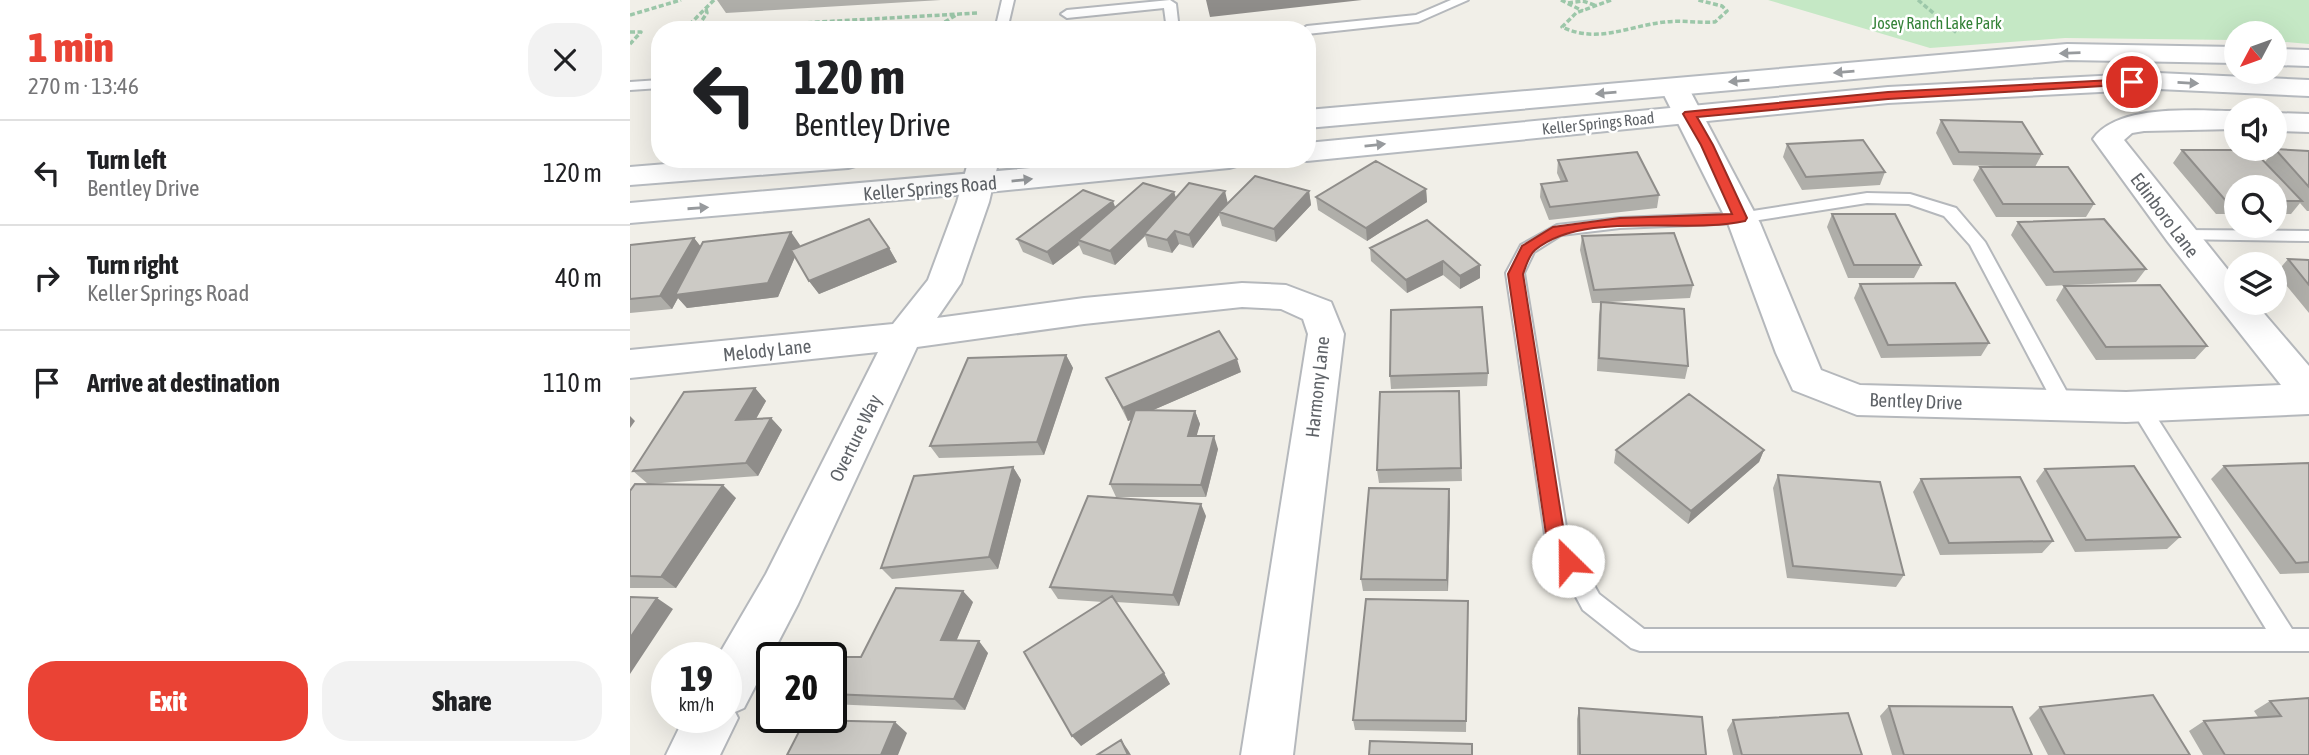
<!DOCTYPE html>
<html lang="en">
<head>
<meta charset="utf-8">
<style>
	body { margin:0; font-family:"Asap Condensed",sans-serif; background:#f2f2f2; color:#202124; height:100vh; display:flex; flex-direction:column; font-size:26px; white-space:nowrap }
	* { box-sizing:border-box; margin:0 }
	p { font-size:23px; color:#757577 }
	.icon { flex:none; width:38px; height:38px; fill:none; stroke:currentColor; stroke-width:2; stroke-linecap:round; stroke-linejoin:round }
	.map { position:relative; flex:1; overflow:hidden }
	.sheet { display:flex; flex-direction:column; background:#fff; width:630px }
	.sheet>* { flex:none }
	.guide { position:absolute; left:21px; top:21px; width:665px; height:147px; border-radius:28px; box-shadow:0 7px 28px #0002; background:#fff; color:#202124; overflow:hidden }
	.needle { width:46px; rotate:229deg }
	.buttons { position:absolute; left:1594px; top:21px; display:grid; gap:14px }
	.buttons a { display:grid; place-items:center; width:63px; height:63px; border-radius:50%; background:#fff; box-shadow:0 7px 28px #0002; font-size:35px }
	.speed { position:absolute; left:21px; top:642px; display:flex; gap:14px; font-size:35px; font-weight:700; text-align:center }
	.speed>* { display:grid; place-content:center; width:91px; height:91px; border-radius:50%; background:#fff; box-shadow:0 7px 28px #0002; line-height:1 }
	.speed small { font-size:18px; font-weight:400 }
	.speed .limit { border:4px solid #111; border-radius:10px; background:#fff; color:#111 }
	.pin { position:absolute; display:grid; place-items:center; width:60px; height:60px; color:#fff; margin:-30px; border:4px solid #fff; border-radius:50%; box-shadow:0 2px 7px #0007 }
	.me { position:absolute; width:77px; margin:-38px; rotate:337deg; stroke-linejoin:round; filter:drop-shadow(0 0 5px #0008) }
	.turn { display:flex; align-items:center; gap:24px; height:147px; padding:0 28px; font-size:32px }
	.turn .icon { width:91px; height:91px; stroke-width:2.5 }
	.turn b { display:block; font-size:49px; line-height:60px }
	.round { display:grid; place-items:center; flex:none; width:74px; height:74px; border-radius:28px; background:#f2f2f2 }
	.headline { display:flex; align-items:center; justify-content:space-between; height:119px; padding:0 28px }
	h1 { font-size:42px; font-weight:800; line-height:52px; color:#ea4335 }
	.action { display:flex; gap:14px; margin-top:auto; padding:14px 28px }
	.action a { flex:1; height:80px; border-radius:28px; background:#ea4335; color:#fff; font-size:28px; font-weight:800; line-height:80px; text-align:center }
	.action a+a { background:#f2f2f2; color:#202124 }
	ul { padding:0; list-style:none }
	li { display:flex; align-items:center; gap:21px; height:105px; padding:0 28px; border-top:2px solid #e0e0e0 }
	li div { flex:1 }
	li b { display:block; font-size:26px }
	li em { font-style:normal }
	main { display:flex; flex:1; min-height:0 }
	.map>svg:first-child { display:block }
	.green { fill:#c5e8c5 }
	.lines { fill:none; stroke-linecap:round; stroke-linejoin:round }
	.service-casing { stroke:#b5b8bc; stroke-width:4 }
	.minor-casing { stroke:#b5b8bc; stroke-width:4 }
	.secondary-casing { stroke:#b6babf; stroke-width:4 }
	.path { stroke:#9cc7a9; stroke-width:3.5; stroke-dasharray:5 2.5; stroke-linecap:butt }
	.service { fill:#fff; fill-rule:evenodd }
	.minor { fill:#fff; fill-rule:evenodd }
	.secondary { fill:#fff; fill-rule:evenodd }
	.wall { fill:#afaea9 }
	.shaded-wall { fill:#8f8d8a }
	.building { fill:#cccac5; stroke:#8f8d8a; stroke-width:2 }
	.oneway { fill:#979a9d }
	.route { fill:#ea4335; stroke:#982c22; stroke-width:2 }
	.labels { text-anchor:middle; stroke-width:5; stroke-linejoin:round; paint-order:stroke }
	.far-park-label { font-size:16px; fill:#348238; stroke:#fff }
	.far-street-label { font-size:16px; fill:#5f6368; stroke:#fff }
	.street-label { font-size:19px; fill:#5f6368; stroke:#fff }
</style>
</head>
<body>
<main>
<section class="sheet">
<div class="headline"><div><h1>1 min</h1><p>270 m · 13:46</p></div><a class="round"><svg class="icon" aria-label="close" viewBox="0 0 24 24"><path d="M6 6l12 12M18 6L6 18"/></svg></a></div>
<ul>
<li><svg class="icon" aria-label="left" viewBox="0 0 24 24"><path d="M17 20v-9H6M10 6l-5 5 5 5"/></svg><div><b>Turn left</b><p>Bentley Drive</p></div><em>120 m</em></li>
<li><svg class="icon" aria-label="right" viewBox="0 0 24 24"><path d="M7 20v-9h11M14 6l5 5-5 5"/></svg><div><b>Turn right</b><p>Keller Springs Road</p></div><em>40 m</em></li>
<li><svg class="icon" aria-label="arrive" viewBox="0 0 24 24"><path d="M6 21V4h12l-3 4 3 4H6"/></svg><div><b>Arrive at destination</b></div><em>110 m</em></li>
</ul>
<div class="action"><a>Exit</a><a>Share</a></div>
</section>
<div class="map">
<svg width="1679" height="755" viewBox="0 0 1679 755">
	<rect width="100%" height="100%" fill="#f1efe8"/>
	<path class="green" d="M 1138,0 L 1679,0 L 1679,44 L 1645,41 L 1645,33 L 1606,33 L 1606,40 L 1435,38 L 1300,48 Z"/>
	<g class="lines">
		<g class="service-casing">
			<path id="service" d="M 372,0 L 384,0 L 377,30 L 365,30 Z
				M 540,0 L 546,4 L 549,30 L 537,30 L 534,8 L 437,18 L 431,14 L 437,10 Z
				M 821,0 L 838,0 L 788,22 L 677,34 L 677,30 L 671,30 L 677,26 L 786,15 Z
				M 30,80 L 30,88 L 0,90 L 0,82 Z
				M 1237,193 L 1280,194 L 1326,208 L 1355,242 L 1444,405 L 1441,410 L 1434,413 L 1427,410 L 1340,245 L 1314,216 L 1279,204 L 1237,203 L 1110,223 L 990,228 L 931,235 L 904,252 L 894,273 L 938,539 L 969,594 L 1014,629 L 1636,629 L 1503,412 L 1500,407 L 1503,402 L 1510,399 L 1517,402 L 1662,629 L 1679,629 L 1679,651 L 1010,651 L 1001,648 L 953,610 L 916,541 L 876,273 L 891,245 L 927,225 L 990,218 L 1110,213 Z
				M 1550,230 L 1679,231 L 1679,241 L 1544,239 L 1542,235 L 1544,231 Z"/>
		</g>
		<g class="minor-casing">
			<path id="minor" d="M 1044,79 L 1054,81 L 1058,87 L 1130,223 L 1191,370 L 1230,385 L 1496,392 L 1651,385 L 1538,242 L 1463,139 C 1488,103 1567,111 1606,111 L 1606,129 L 1514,131 L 1502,133 L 1494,140 L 1606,280 L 1606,303 L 1625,303 L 1679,366 L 1679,414 L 1496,422 L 1227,415 L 1163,390 L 1146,353 L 1098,223 L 1030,87 L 1034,81 Z
				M 1645,113 L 1679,114 L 1679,132 L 1645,131 Z
				M 339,159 L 369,159 L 359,202 L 331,283 L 307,318 L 454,298 L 612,283 L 656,285 L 701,302 L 714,334 L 663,755 L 611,755 L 678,334 L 673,319 L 651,309 L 612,307 L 454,324 L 287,347 L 168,604 L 114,708 L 105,712 L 108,718 L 90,755 L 36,755 L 54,718 L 96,718 L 96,658 L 87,658 L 136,574 L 248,352 L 0,378 L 0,350 L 263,324 L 298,280 L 327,202 Z"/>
		</g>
		<g class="secondary-casing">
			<path id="secondary" d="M 1437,44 L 1606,47 L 1606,63 L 1437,60 L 677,128 L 677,110 Z
				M 1645,49 L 1679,50 L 1679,66 L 1645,65 Z
				M 1528,73 L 1679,80 L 1679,96 L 1528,89 L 1258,103 L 677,161 L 670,159 L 677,159 L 677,143 L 1258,87 Z
				M 97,159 L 233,159 L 229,165 L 218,168 L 0,185 L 0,167 Z
				M 504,159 L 614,159 L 610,165 L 599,168 L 348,193 L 0,223 L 0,203 Z"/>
		</g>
		<path class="path" d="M 931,0 L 953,11
			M 981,0 L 946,13 L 932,27 C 968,44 998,26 1035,22 C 1051,20 1068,23 1085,22 L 1097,11 L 1092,6 L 1068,0
			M 1288,0 L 1327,33
			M 938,3 L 953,1 L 967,6
			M 76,9 L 77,13 L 66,29 L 347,13
			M 0,15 L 51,0
			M 54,30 L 84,0
			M 302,30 L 326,15
			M 0,32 L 11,32 L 0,44"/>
		<use href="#service" class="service"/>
		<use href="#minor" class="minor"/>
		<use href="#secondary" class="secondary"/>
	</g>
	<path class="wall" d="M 87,0 L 311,0 L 96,13 Z
		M 1311,120 L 1412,154 L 1405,167 L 1323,165 L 1306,133 Z
		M 1157,144 L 1255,172 L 1250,185 L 1172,190 L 1153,157 Z
		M 1645,149 L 1679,151 L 1679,211 L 1677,211 L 1670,203 L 1661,214 L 1645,214 L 1645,187 L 1606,187 L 1606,214 L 1586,214 L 1543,163 L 1552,150 L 1643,171 L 1635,162 Z
		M 928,160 L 1029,195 L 1027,208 L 919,220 L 910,197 L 911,184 L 931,182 L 927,173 Z
		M 1350,167 L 1464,204 L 1456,217 L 1366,217 L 1343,180 Z
		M 796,189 L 797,202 L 737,241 L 688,210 L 686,197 Z
		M 679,191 L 681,205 L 646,242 L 592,226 L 589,215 L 563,248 L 549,244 L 542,253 L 518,247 L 515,236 L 485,265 L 453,254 L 449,245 L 423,265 L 393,252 L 387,239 L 485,207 L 544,192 L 546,198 L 598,203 Z
		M 1202,214 L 1291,265 L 1284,278 L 1218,278 L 1197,227 Z
		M 797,220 L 850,278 L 830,289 L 813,275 L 777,293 L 741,261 L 740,248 Z
		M 1388,222 L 1516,269 L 1506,282 L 1416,286 L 1381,235 Z
		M 952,236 L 1063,285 L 1060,298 L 978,302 L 1058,366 L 1055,379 L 967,371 L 969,315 L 971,303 L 962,303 L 950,250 Z
		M 64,238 L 71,247 L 170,245 L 169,247 L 259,248 L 267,262 L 189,294 L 179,281 L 165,257 L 148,297 L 57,308 L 48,298 L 42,309 L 0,313 L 0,245 Z
		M 1658,259 L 1679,260 L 1679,313 L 1646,273 Z
		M 1230,284 L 1359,343 L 1351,356 L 1251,358 L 1224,298 Z
		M 1434,286 L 1577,346 L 1565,359 L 1466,360 L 1426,300 Z
		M 436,355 L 443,368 L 414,455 L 309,458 L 300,446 Z
		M 611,372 L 523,410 L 565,411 L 570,424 L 566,436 L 588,449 L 576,497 L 486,497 L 480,484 L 501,420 L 498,421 L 476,378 Z
		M 858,373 L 857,386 L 761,389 L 760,376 Z
		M 125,388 L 136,401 L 126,419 L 141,418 L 152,430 L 128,476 L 18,484 L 3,471 Z
		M 829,391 L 832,481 L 749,483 L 747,470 Z
		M 986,450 L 1134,450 L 1129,462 L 1058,524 L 984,463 Z
		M 1679,463 L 1679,573 L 1650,574 L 1581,479 L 1594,466 Z
		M 383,467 L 391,480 L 368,569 L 262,579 L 251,568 Z
		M 1415,469 L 1550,537 L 1537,549 L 1445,552 L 1406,481 Z
		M 1148,475 L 1274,575 L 1266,587 L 1157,578 L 1143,488 Z
		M 1291,479 L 1423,541 L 1412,553 L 1310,555 L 1283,492 Z
		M 0,491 L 106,498 L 46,588 L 0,588 Z
		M 820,501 L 818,591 L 733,591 L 731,579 Z
		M 576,516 L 549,606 L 486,602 L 540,684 L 451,746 L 473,602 L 428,599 L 420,587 Z
		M 838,601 L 836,732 L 725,730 L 723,720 Z
		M 343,602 L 326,641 L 358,653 L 335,710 L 201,704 L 201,658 L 231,657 Z
		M 1640,701 L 1679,755 L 1573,755 L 1559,731 L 1574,721 L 1628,717 L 1624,711 Z
		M 1259,706 L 1402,755 L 1262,755 L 1250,716 Z
		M 1410,707 L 1560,755 L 1418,755 L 1399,718 Z
		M 949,708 L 1076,755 L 947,755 L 947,719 Z
		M 1103,720 L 1232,755 L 1103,755 L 1097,730 Z"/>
	<path class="shaded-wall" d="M 576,0 L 732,0 L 580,17 Z
		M 796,189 L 797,202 L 737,241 L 736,228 Z
		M 595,191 L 598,204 L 589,212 L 589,215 L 563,248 L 559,235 Z
		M 679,191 L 681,205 L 646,242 L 644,229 Z
		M 544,192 L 548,205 L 514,234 L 515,236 L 485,265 L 480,251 Z
		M 483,201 L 488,215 L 448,240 L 449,245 L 423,265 L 417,252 Z
		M 545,231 L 549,244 L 542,253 L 537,240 Z
		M 161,232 L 170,245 L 148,297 L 57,308 L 48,298 L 42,309 L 30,296 L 64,238 L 75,252 Z
		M 259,248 L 267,262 L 189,294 L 179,281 Z
		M 813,261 L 813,275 L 777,293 L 776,280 Z
		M 850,265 L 850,278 L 830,289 L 830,276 Z
		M 436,355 L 443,368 L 414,455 L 407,442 Z
		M 607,359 L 611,372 L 498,421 L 493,408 Z
		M 125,388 L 136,401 L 118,433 L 106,420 Z
		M 565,411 L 570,424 L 563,449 L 558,436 Z
		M 0,416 L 5,421 L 0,428 Z
		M 141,418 L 152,430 L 128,476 L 116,463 Z
		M 584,436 L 588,449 L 576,497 L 571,485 Z
		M 1134,450 L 1129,462 L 1058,524 L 1061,511 Z
		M 383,467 L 391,480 L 368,569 L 359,557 Z
		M 93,485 L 106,498 L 46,588 L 31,577 Z
		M 819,489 L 820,501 L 818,591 L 817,580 Z
		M 571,504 L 576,516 L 549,606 L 543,595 Z
		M 333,591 L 343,602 L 322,651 L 311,640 Z
		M 27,598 L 43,609 L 0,674 L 0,638 Z
		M 349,641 L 358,653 L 335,710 L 324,699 Z
		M 534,673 L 540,684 L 451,746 L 442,736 Z
		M 265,722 L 277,733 L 268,755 L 251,755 Z
		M 491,740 L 498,750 L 501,755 L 498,755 Z"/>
	<path class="building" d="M 1311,120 L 1392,122 L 1412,154 L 1329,152 Z
		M 1233,140 L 1255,172 L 1176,177 L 1157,144 Z
		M 1645,149 L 1679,151 L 1679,187 Z
		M 1552,150 L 1623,150 L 1672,201 L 1645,201 L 1645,187 L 1606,187 L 1606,201 L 1596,201 Z
		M 1007,152 L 1029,195 L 920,207 L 911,184 L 937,181 L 928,160 Z
		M 746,161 L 796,189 L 736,228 L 686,197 Z
		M 1350,167 L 1438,167 L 1464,204 L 1373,204 Z
		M 625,176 L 679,191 L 644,229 L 589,212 Z
		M 513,183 L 544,192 L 480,251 L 448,240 Z
		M 559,183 L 595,191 L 559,235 L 545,231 L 537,240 L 514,234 Z
		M 453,190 L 483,201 L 417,252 L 387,239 Z
		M 1202,214 L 1265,214 L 1291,265 L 1224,265 Z
		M 239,219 L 259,248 L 179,281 L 161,250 Z
		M 1474,219 L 1516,269 L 1424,272 L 1388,222 Z
		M 797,220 L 850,265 L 830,276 L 813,261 L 776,280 L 740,248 Z
		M 161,232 L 138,283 L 45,295 L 73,242 Z
		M 1044,233 L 1063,285 L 964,290 L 952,236 Z
		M 64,238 L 30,296 L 0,299 L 0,245 Z
		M 1658,259 L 1679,260 L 1679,285 Z
		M 1325,283 L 1359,343 L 1258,345 L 1230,284 Z
		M 1530,285 L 1577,346 L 1476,347 L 1434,286 Z
		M 971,302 L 1054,309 L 1058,366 L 969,358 Z
		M 852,307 L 858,373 L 760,376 L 761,310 Z
		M 589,331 L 607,359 L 493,408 L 476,378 Z
		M 436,355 L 407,442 L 300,446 L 338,358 Z
		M 125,388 L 106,420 L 141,418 L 116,463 L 3,471 L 54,392 Z
		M 829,391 L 831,468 L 747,470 L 750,392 Z
		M 1059,394 L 1134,450 L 1061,511 L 986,450 Z
		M 505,410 L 565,411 L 558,436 L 584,436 L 571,485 L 480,484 Z
		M 1679,463 L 1679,562 L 1666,563 L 1594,466 Z
		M 1504,466 L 1550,537 L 1456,540 L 1415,469 Z
		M 383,467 L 359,557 L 251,568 L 284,476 Z
		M 1148,475 L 1250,482 L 1274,575 L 1163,566 Z
		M 1390,477 L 1423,541 L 1319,543 L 1291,479 Z
		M 5,484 L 93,485 L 31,577 L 0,576 L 0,491 Z
		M 739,488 L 819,489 L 817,580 L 731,579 Z
		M 458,496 L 571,504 L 543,595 L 420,587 Z
		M 266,588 L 333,591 L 311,640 L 349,641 L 324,699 L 201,694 L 201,658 L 193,658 L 194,657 L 231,657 Z
		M 482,596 L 534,673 L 442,736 L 394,652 Z
		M 0,597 L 27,598 L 0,638 Z
		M 736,599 L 838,601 L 836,721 L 723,720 Z
		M 1523,695 L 1560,755 L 1435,755 L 1410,707 Z
		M 1679,698 L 1679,755 L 1595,755 L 1574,721 L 1651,716 L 1640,701 Z
		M 1259,706 L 1382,707 L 1402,755 L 1274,755 Z
		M 949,708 L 1072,717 L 1076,755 L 950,755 Z
		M 1218,713 L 1232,755 L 1112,755 L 1103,720 Z
		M 175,720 L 265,722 L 251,755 L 157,755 Z
		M 491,740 L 498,755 L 467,755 Z
		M 740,741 L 842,744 L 842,755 L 739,755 Z"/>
	<defs><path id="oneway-solid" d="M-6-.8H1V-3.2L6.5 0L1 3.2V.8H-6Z" transform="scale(1.75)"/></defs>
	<g class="oneway">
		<use href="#oneway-solid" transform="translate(1440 53) rotate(178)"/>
		<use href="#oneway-solid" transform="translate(1214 72) rotate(175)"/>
		<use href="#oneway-solid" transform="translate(1109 81) rotate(175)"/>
		<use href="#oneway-solid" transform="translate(1558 83) rotate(3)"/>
		<use href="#oneway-solid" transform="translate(976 93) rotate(175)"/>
		<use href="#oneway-solid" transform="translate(745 145) rotate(-6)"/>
		<use href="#oneway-solid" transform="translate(392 180) rotate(-6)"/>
		<use href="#oneway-solid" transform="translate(68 208) rotate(-4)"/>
	</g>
	<path class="route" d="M 1502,79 L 1506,79 L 1506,84 L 1258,99 L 1067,117 L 1083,145 L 1117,218 L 1115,221 C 1056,235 954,209 905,250 C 899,255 896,266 893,274 L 935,539 L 947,561 L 945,567 L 938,569 L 931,567 L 917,541 L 878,274 L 892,246 L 923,227 L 990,218 L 1102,214 L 1071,145 L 1053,114 L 1055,112 L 1258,92 Z"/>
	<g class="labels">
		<g class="far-park-label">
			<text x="1307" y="29">Josey Ranch Lake Park</text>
		</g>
		<g class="far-street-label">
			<text transform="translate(968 123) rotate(-6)" y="6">Keller Springs Road</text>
		</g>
		<g class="street-label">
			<text transform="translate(300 188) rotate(-5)" y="7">Keller Springs Road</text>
			<text transform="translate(1535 215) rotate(53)" y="7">Edinboro Lane</text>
			<text transform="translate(137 350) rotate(-6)" y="7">Melody Lane</text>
			<text transform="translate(687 387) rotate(-84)" y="7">Harmony Lane</text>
			<text transform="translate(1286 401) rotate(2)" y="7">Bentley Drive</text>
			<text transform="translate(225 438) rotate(-64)" y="7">Overture Way</text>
		</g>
	</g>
</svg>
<div class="buttons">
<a><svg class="needle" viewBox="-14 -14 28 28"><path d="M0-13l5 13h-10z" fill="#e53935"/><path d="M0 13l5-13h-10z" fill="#757577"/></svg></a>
<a><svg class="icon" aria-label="sound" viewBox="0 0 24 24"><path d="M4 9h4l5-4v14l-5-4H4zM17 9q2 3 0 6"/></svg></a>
<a><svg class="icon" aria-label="search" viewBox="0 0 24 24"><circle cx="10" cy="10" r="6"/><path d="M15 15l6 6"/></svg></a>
<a><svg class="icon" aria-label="layers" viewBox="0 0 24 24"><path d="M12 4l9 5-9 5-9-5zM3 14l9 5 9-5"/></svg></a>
</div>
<div class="speed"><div>19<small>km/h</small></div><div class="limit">20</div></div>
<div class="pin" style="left:1502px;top:82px;background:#d93025"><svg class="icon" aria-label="arrive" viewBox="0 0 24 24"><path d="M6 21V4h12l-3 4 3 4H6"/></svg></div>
<svg class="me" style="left:938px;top:561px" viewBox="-20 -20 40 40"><circle r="19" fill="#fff"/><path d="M0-13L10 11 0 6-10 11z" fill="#ea4335"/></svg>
<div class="guide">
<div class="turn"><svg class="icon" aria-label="left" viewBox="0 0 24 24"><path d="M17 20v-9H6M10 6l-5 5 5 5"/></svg><div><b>120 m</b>Bentley Drive</div></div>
</div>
</div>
</main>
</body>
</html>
